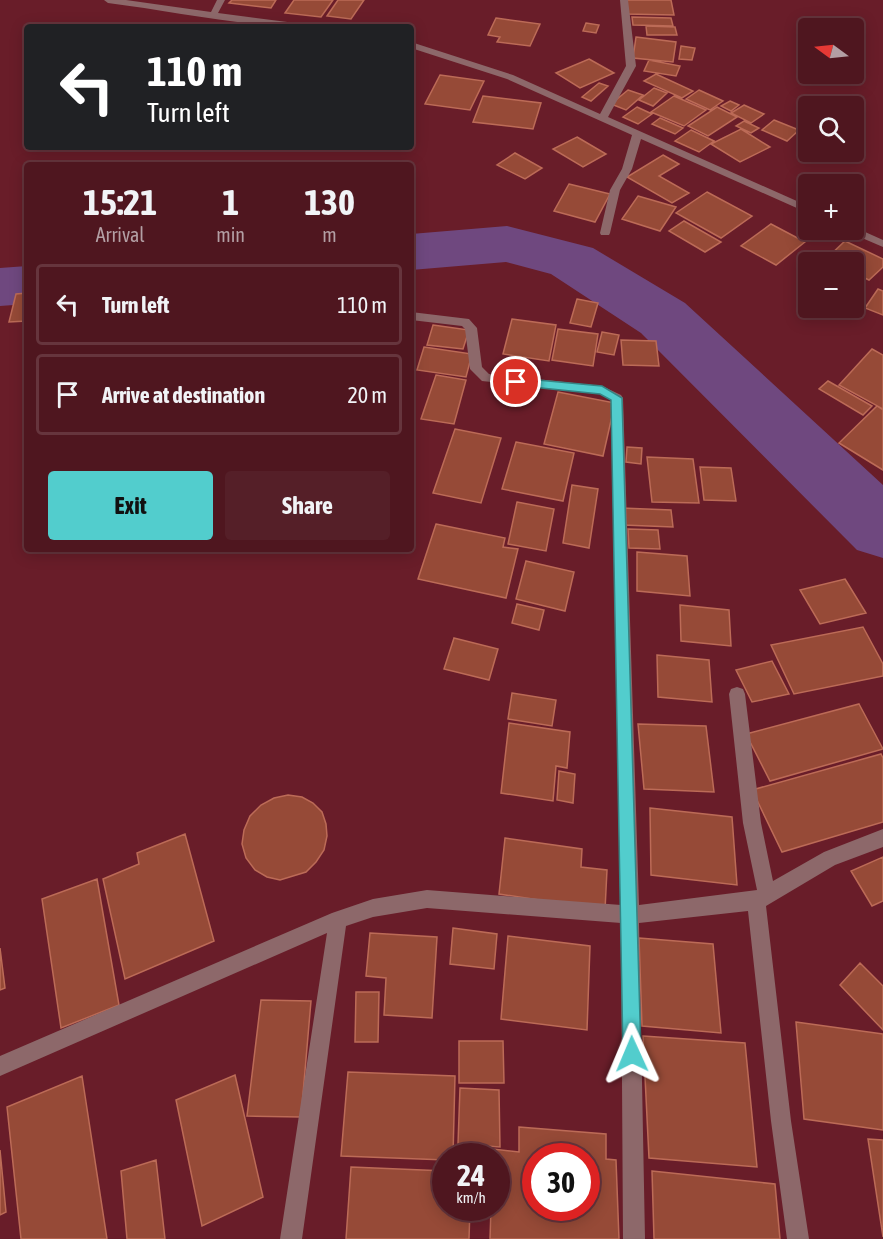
<!DOCTYPE html>
<html lang="en">
<head>
<meta charset="utf-8">
<style>
	body { margin:0; font-family:"Asap Condensed",sans-serif; background:#551f28; color:#f1f3f6; height:100vh; display:flex; flex-direction:column; font-size:22px; white-space:nowrap }
	* { box-sizing:border-box; margin:0 }
	p { font-size:20px; color:#b39fa4 }
	.icon { flex:none; width:33px; height:33px; fill:none; stroke:currentColor; stroke-width:2; stroke-linecap:round; stroke-linejoin:round }
	.map { position:relative; flex:1; overflow:hidden }
	.sheet { position:absolute; left:24px; top:162px; width:390px; height:390px; display:flex; flex-direction:column; background:#4f161f; border-radius:6px; box-shadow:0 3px 15px #0003,0 0 0 2px #66353d }
	.sheet>* { flex:none }
	.hud { position:absolute; left:24px; top:24px; width:390px; height:126px; border-radius:6px; box-shadow:0 3px 15px #0003,0 0 0 2px #66353d; background:#202124; color:#fff; overflow:hidden }
	.needle { width:39px; rotate:285deg }
	.buttons { position:absolute; left:798px; top:18px; display:grid; gap:12px }
	.buttons a { display:grid; place-items:center; width:66px; height:66px; border-radius:6px; background:#4f161f; box-shadow:0 3px 15px #0003,0 0 0 2px #66353d; font-size:30px }
	.speed { position:absolute; left:432px; top:1143px; display:flex; gap:12px; font-size:30px; font-weight:700; text-align:center }
	.speed>* { display:grid; place-content:center; width:78px; height:78px; border-radius:50%; background:#4f161f; box-shadow:0 3px 15px #0003,0 0 0 2px #66353d; line-height:1 }
	.speed small { font-size:15px; font-weight:400 }
	.speed .limit { border:9px solid #d22; background:#fff; color:#111 }
	.pin { position:absolute; display:grid; place-items:center; width:51px; height:51px; color:#fff; margin:-26px; border:3px solid #fff; border-radius:50%; box-shadow:0 2px 6px #0007 }
	.me { position:absolute; width:66px; margin:-33px; rotate:359deg; stroke-linejoin:round; filter:drop-shadow(0 0 4px #0008) }
	.turn { display:flex; align-items:center; gap:21px; height:126px; padding:0 24px; font-size:27px }
	.turn .icon { width:78px; height:78px; stroke-width:2.5 }
	.turn b { display:block; font-size:42px; line-height:51px }
	.eta { display:flex; justify-content:space-evenly; align-items:center; height:102px; text-align:center }
	.eta b { font-size:36px; font-weight:700; line-height:42px }
	.button { display:flex; gap:12px; margin-top:auto; padding:12px 24px }
	.button a { flex:1; height:69px; border-radius:6px; background:#52cdcd; color:#111; font-size:24px; font-weight:700; line-height:69px; text-align:center }
	.button a+a { background:#551f28; color:#f1f3f6 }
	ul { padding:0; list-style:none }
	li { display:flex; align-items:center; gap:18px; height:81px; margin:0 12px 9px; padding:0 12px; border:3px solid #66353d; border-radius:6px }
	li div { flex:1 }
	li b { display:block; font-size:22px }
	li em { font-style:normal }
	.map>svg:first-child { display:block }
	.lines { fill:none; stroke-linecap:round; stroke-linejoin:round }
	.river { fill:#6f487f; fill-rule:evenodd }
	.building { fill:#964a37; stroke:#bc6b57; stroke-width:1.5; fill-rule:evenodd }
	.minor { fill:#8d686a; fill-rule:evenodd }
	.route { fill:#52cdcd; stroke:#358585; stroke-width:1.5 }
</style>
</head>
<body>
<div class="map">
<svg width="883" height="1239" viewBox="0 0 883 1239">
	<rect width="100%" height="100%" fill="#691d29"/>
	<g class="lines">
		<path class="river" d="M 507,226 L 593,248 L 685,303 L 883,485 L 883,558 L 857,550 L 641,333 L 551,274 L 506,262 L 411,270 L 411,234 Z
			M 27,266 L 27,304 L 0,306 L 0,268 Z"/>
	</g>
	<path class="building" d="M 232,0 L 276,0 L 271,8 L 229,3 Z
		M 294,0 L 333,0 L 321,17 L 285,13 Z
		M 338,0 L 364,0 L 351,19 L 327,16 Z
		M 625,0 L 671,0 L 674,15 L 626,14 Z
		M 632,17 L 671,18 L 673,26 L 633,25 Z
		M 496,18 L 540,24 L 530,46 L 497,42 L 500,37 L 488,35 Z
		M 586,23 L 599,25 L 596,33 L 583,31 Z
		M 646,26 L 675,27 L 677,35 L 647,35 Z
		M 636,37 L 676,42 L 673,62 L 633,58 Z
		M 681,46 L 695,48 L 692,60 L 679,59 Z
		M 589,59 L 614,73 L 580,88 L 556,73 Z
		M 649,60 L 680,66 L 676,76 L 644,71 Z
		M 656,74 L 693,91 L 682,98 L 644,81 Z
		M 440,75 L 484,81 L 470,110 L 425,104 Z
		M 599,83 L 608,86 L 591,101 L 582,97 Z
		M 654,88 L 667,93 L 653,106 L 639,100 Z
		M 628,90 L 643,95 L 626,110 L 611,104 Z
		M 699,90 L 723,101 L 710,110 L 686,99 Z
		M 483,96 L 541,103 L 533,129 L 473,122 Z
		M 674,96 L 706,110 L 684,126 L 651,112 Z
		M 730,101 L 739,105 L 731,111 L 721,106 Z
		M 744,105 L 764,114 L 751,123 L 731,113 Z
		M 637,107 L 652,114 L 638,124 L 623,117 Z
		M 717,107 L 737,117 L 708,136 L 688,126 Z
		M 660,118 L 683,128 L 675,134 L 652,124 Z
		M 774,120 L 799,130 L 787,141 L 762,130 Z
		M 744,121 L 759,128 L 751,133 L 736,126 Z
		M 741,129 L 770,147 L 740,162 L 711,144 Z
		M 691,130 L 714,141 L 699,152 L 675,141 Z
		M 577,137 L 606,154 L 583,167 L 553,149 Z
		M 515,153 L 542,168 L 525,179 L 497,165 Z
		M 663,155 L 679,164 L 659,176 L 689,193 L 672,203 L 627,177 Z
		M 569,184 L 610,194 L 595,222 L 554,211 Z
		M 707,192 L 752,216 L 721,238 L 676,213 Z
		M 638,196 L 676,207 L 660,231 L 622,219 Z
		M 684,221 L 721,242 L 705,252 L 669,231 Z
		M 771,224 L 805,242 L 776,265 L 741,246 Z
		M 845,241 L 883,259 L 883,267 L 869,280 L 854,273 L 854,262 L 833,262 L 826,259 Z
		M 878,289 L 883,291 L 883,315 L 865,308 Z
		M 27,293 L 27,321 L 9,322 L 16,294 Z
		M 577,299 L 598,303 L 591,327 L 570,323 Z
		M 512,319 L 556,325 L 549,361 L 503,354 Z
		M 433,325 L 469,330 L 463,349 L 427,345 Z
		M 558,329 L 598,334 L 593,366 L 552,360 Z
		M 602,332 L 619,335 L 614,355 L 597,352 Z
		M 621,340 L 656,341 L 659,366 L 623,365 Z
		M 424,347 L 472,354 L 466,377 L 417,370 Z
		M 872,349 L 883,355 L 883,409 L 839,385 Z
		M 436,375 L 466,380 L 454,424 L 421,419 Z
		M 828,381 L 872,406 L 863,415 L 819,389 Z
		M 558,392 L 615,403 L 603,456 L 544,444 Z
		M 877,406 L 883,410 L 883,470 L 839,443 Z
		M 455,429 L 501,438 L 481,503 L 433,493 Z
		M 516,442 L 574,453 L 563,501 L 502,489 Z
		M 627,447 L 642,448 L 641,464 L 626,462 Z
		M 647,457 L 693,459 L 699,503 L 652,502 Z
		M 700,467 L 731,468 L 736,501 L 704,500 Z
		M 572,485 L 598,489 L 589,548 L 563,543 Z
		M 517,502 L 554,509 L 546,551 L 508,544 Z
		M 621,508 L 671,510 L 673,527 L 623,525 Z
		M 436,524 L 505,538 L 503,547 L 518,549 L 506,598 L 418,579 Z
		M 628,529 L 658,530 L 660,549 L 629,548 Z
		M 637,552 L 687,556 L 690,596 L 637,591 Z
		M 526,561 L 574,572 L 565,611 L 516,599 Z
		M 845,579 L 866,613 L 820,624 L 800,590 Z
		M 517,604 L 544,610 L 539,630 L 512,623 Z
		M 680,605 L 729,610 L 731,646 L 681,641 Z
		M 863,627 L 883,664 L 883,676 L 794,694 L 771,645 Z
		M 454,638 L 498,649 L 489,680 L 444,669 Z
		M 657,655 L 709,660 L 712,702 L 658,697 Z
		M 772,661 L 789,694 L 752,702 L 736,670 Z
		M 512,693 L 556,700 L 552,726 L 508,719 Z
		M 859,704 L 883,749 L 770,781 L 746,734 Z
		M 509,723 L 570,732 L 567,768 L 556,766 L 553,801 L 501,793 Z
		M 638,724 L 706,726 L 714,792 L 644,789 Z
		M 881,754 L 883,758 L 883,822 L 782,852 L 752,790 Z
		M 559,771 L 575,774 L 573,803 L 557,800 Z
		M 288,795 L 302,797 L 313,803 L 322,812 L 326,824 L 327,836 L 324,850 L 316,862 L 306,872 L 280,880 L 267,877 L 255,870 L 246,858 L 242,844 L 244,830 L 250,816 L 261,805 L 274,798 Z
		M 650,808 L 732,817 L 737,885 L 651,875 Z
		M 185,834 L 214,941 L 125,979 L 103,879 L 139,864 L 137,853 Z
		M 505,838 L 582,849 L 581,867 L 607,870 L 605,910 L 499,894 Z
		M 883,857 L 883,901 L 872,906 L 851,871 Z
		M 97,879 L 119,1005 L 61,1028 L 42,899 Z
		M 453,928 L 497,934 L 494,969 L 450,964 Z
		M 370,933 L 437,937 L 432,1018 L 384,1015 L 386,978 L 366,976 Z
		M 508,936 L 590,946 L 587,1030 L 501,1019 Z
		M 639,938 L 713,944 L 721,1033 L 642,1026 Z
		M 0,948 L 5,988 L 0,990 Z
		M 860,963 L 883,986 L 883,1030 L 840,985 Z
		M 356,992 L 379,992 L 378,1042 L 355,1042 Z
		M 261,1000 L 311,1001 L 301,1117 L 247,1116 Z
		M 796,1022 L 883,1034 L 883,1130 L 804,1119 Z
		M 643,1036 L 745,1043 L 757,1167 L 649,1158 Z
		M 459,1041 L 503,1041 L 504,1083 L 459,1083 Z
		M 348,1072 L 455,1076 L 453,1156 L 446,1156 L 446,1160 L 341,1156 Z
		M 235,1075 L 263,1197 L 202,1226 L 176,1100 Z
		M 82,1076 L 107,1239 L 21,1239 L 7,1107 Z
		M 460,1088 L 499,1090 L 500,1147 L 458,1144 Z
		M 519,1127 L 606,1134 L 606,1159 L 616,1160 L 619,1239 L 490,1239 L 491,1208 L 496,1208 L 496,1156 L 492,1156 L 493,1149 L 519,1152 ZM 536,1156 L 586,1156 L 586,1208 L 536,1208 Z
		M 868,1139 L 883,1140 L 883,1237 Z
		M 0,1150 L 6,1212 L 0,1215 Z
		M 156,1160 L 165,1239 L 127,1239 L 121,1171 Z
		M 351,1167 L 446,1171 L 446,1208 L 470,1208 L 469,1239 L 346,1239 Z
		M 652,1171 L 775,1184 L 780,1239 L 654,1239 Z"/>
	<g class="lines">
		<path class="minor" d="M 104,0 L 126,0 L 211,12 L 217,0 L 225,0 L 218,13 L 303,24 L 307,27 C 243,27 172,11 108,3 Z
			M 620,0 L 628,0 L 636,66 L 608,117 L 808,206 L 808,213 L 641,139 L 632,169 L 620,190 L 610,233 L 609,235 L 601,235 L 600,233 L 610,190 L 622,169 L 632,135 L 507,79 L 411,48 L 411,42 L 513,75 L 600,114 L 626,66 Z
			M 854,227 L 883,240 L 883,247 L 848,232 L 847,230 L 854,230 Z
			M 411,312 L 469,319 L 477,328 L 482,367 L 489,374 L 602,386 L 621,395 L 623,398 L 639,905 L 757,890 L 743,823 L 729,694 L 731,689 L 737,687 L 743,689 L 745,694 L 761,823 L 773,881 L 824,852 L 883,829 L 883,847 L 835,865 L 766,906 L 791,1121 L 809,1239 L 787,1239 L 771,1121 L 748,911 L 639,923 L 645,1239 L 623,1239 L 621,923 L 427,908 L 373,917 L 346,926 L 302,1239 L 280,1239 L 327,933 L 0,1076 L 0,1056 L 332,913 L 373,899 L 427,890 L 621,905 L 611,400 L 600,394 L 482,381 L 470,369 L 465,329 L 462,326 L 411,320 Z"/>
	</g>
	<path class="route" d="M 516,378 L 602,386 L 622,398 L 641,1054 L 638,1060 L 632,1063 L 626,1060 L 623,1054 L 611,400 L 600,394 L 512,385 L 512,379 Z"/>
</svg>
<div class="buttons">
<a><svg class="needle" viewBox="-14 -14 28 28"><path d="M0-13l5 13h-10z" fill="#e53935"/><path d="M0 13l5-13h-10z" fill="#b39fa4"/></svg></a>
<a><svg class="icon" aria-label="search" viewBox="0 0 24 24"><circle cx="10" cy="10" r="6"/><path d="M15 15l6 6"/></svg></a>
<a>+</a>
<a>−</a>
</div>
<div class="speed"><div>24<small>km/h</small></div><div class="limit">30</div></div>
<div class="pin" style="left:516px;top:382px;background:#d93025"><svg class="icon" aria-label="arrive" viewBox="0 0 24 24"><path d="M6 21V4h12l-3 4 3 4H6"/></svg></div>
<svg class="me" style="left:632px;top:1054px" viewBox="-20 -20 40 40"><path d="M0-17L14 15 0 8-14 15z" fill="#52cdcd" stroke="#fff" stroke-width="4"/></svg>
<div class="hud">
<div class="turn"><svg class="icon" aria-label="left" viewBox="0 0 24 24"><path d="M17 20v-9H6M10 6l-5 5 5 5"/></svg><div><b>110 m</b>Turn left</div></div>
</div>
<section class="sheet">
<div class="eta">
<div><b>15:21</b><p>Arrival</p></div>
<div><b>1</b><p>min</p></div>
<div><b>130</b><p>m</p></div>
</div>
<ul>
<li><svg class="icon" aria-label="left" viewBox="0 0 24 24"><path d="M17 20v-9H6M10 6l-5 5 5 5"/></svg><div><b>Turn left</b></div><em>110 m</em></li>
<li><svg class="icon" aria-label="arrive" viewBox="0 0 24 24"><path d="M6 21V4h12l-3 4 3 4H6"/></svg><div><b>Arrive at destination</b></div><em>20 m</em></li>
</ul>
<div class="button"><a>Exit</a><a>Share</a></div>
</section>
</div>
</body>
</html>
